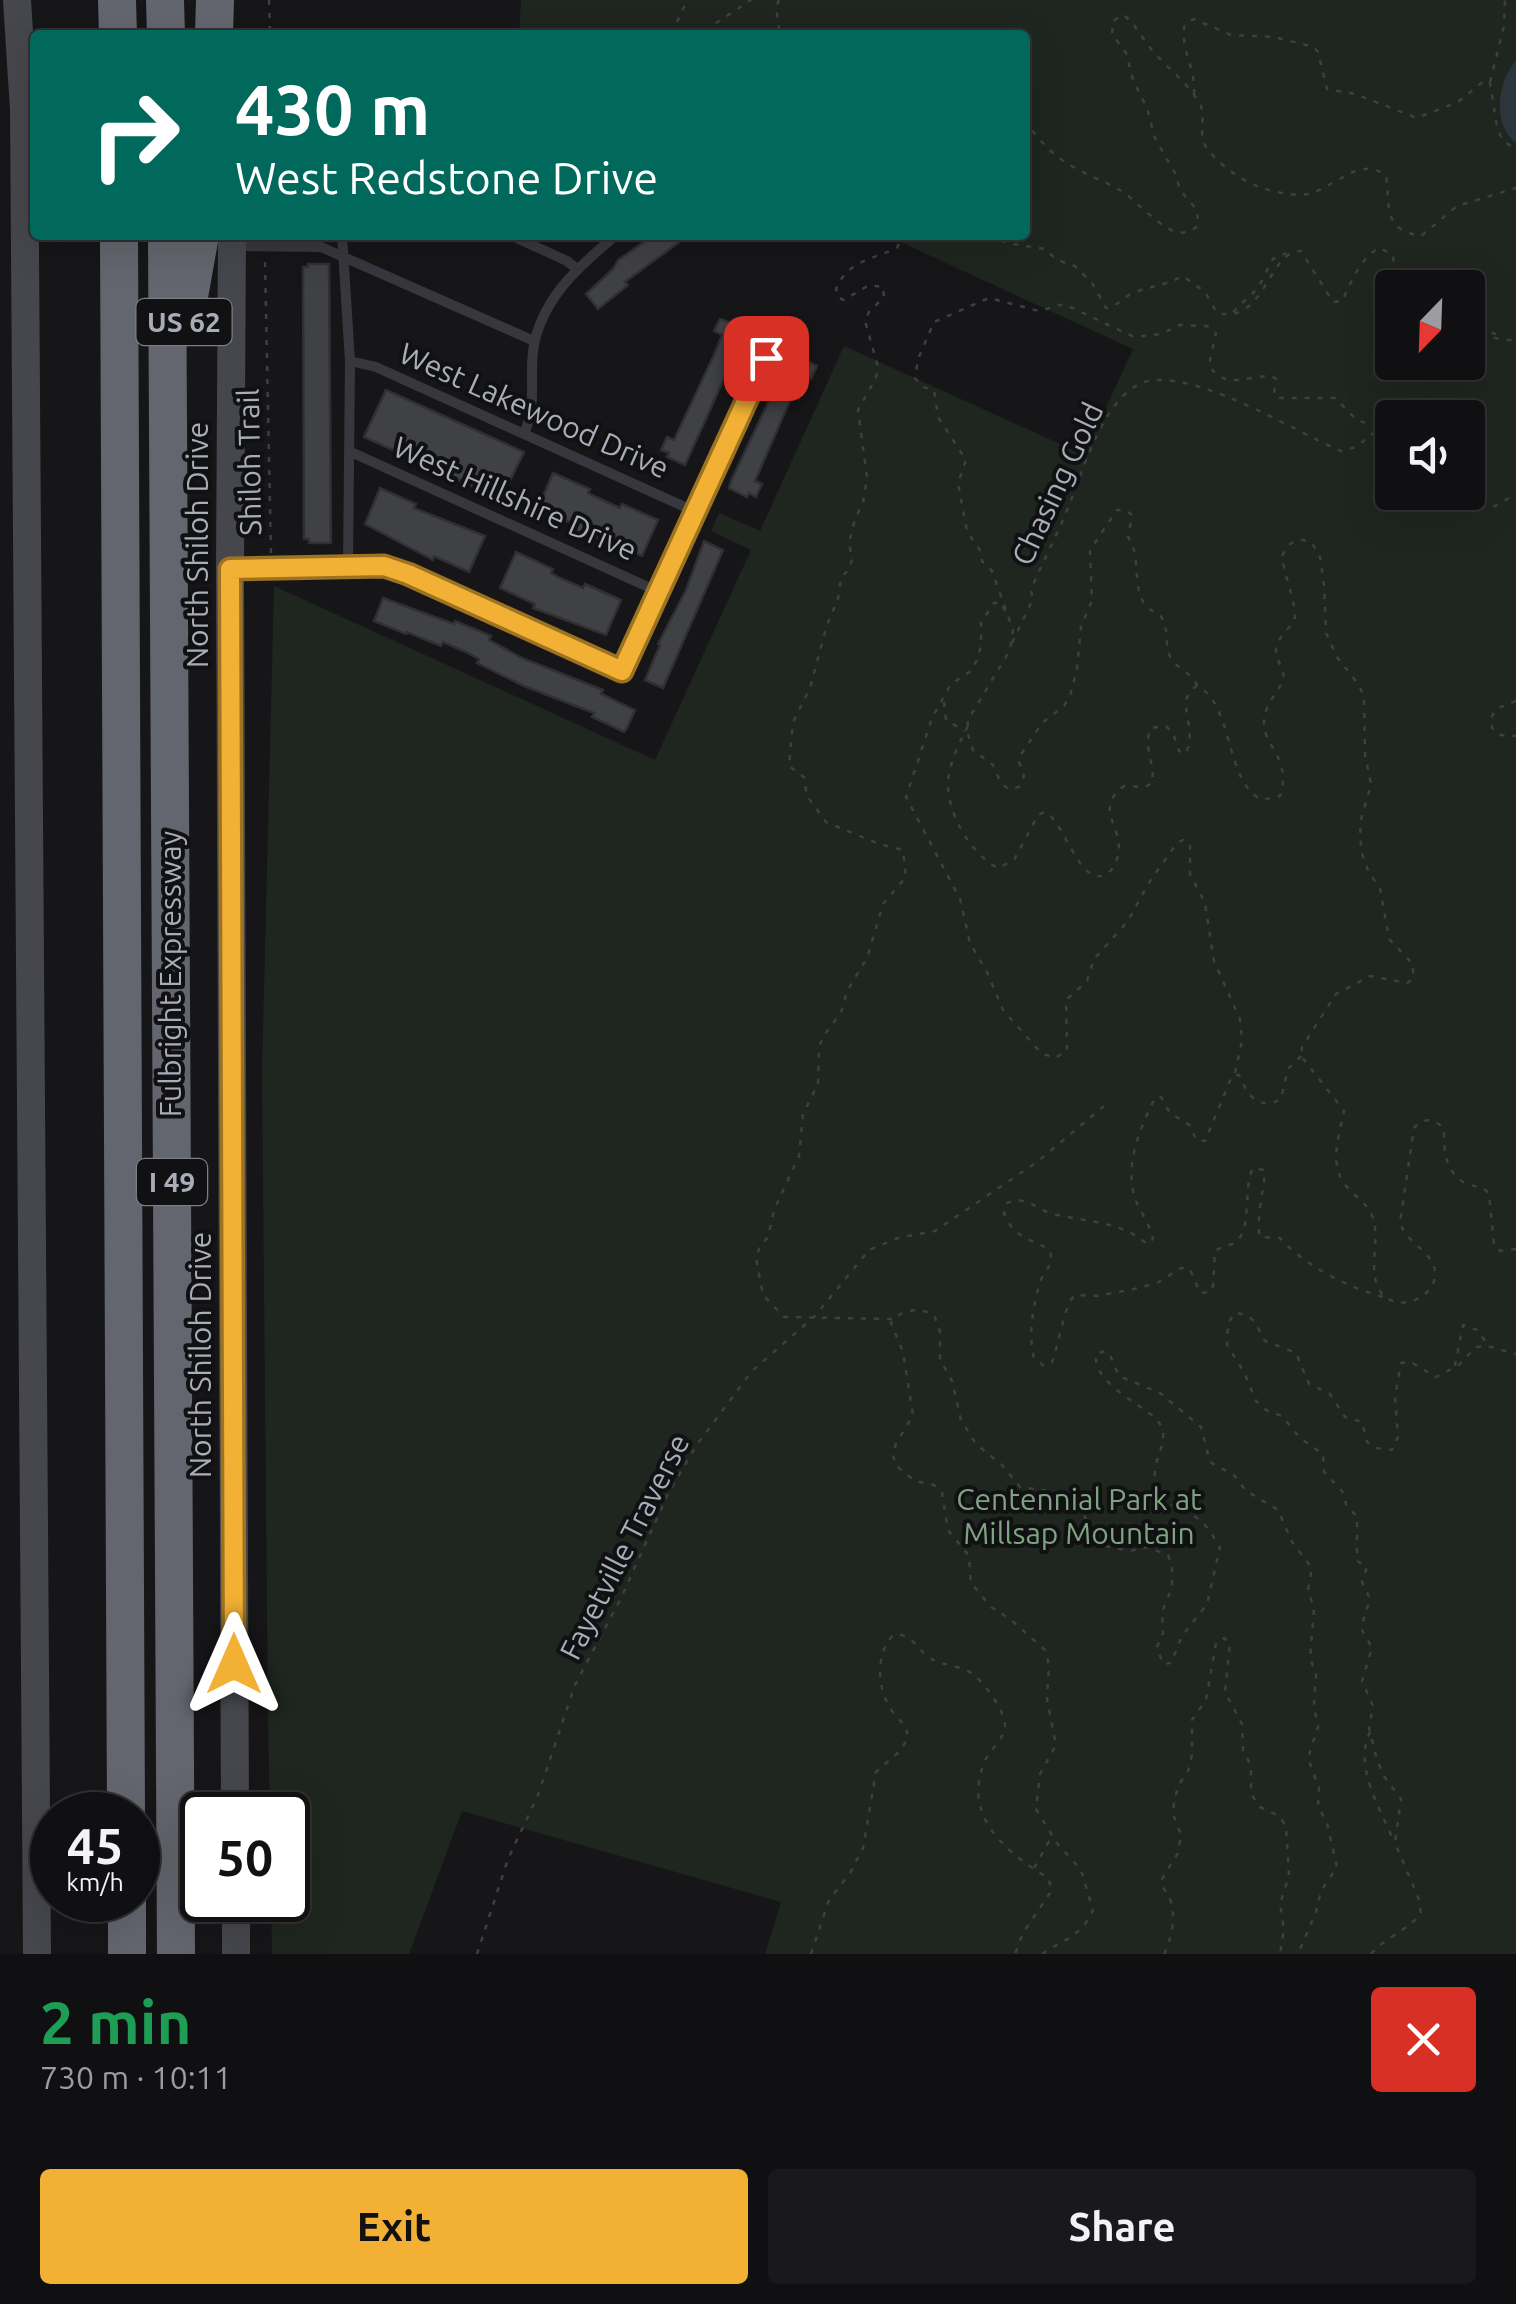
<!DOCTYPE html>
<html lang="en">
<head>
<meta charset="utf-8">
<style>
	body { margin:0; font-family:Ubuntu,sans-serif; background:#19191b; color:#f1f3f6; height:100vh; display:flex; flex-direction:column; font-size:38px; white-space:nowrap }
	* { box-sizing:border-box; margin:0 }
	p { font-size:32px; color:#9c9d9f }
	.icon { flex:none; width:55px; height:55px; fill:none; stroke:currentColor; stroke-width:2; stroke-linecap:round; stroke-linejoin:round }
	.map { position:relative; height:1954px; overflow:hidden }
	.side { display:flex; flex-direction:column; background:#101012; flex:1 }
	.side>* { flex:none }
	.guide { position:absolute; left:30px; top:30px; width:1000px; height:210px; border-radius:10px; box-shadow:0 10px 40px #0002,0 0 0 2px #303032; background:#00695c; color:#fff; overflow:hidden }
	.needle { width:65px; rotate:203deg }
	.controls { position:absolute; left:1375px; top:270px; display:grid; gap:20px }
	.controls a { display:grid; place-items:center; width:110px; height:110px; border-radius:10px; background:#101012; box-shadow:0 10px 40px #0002,0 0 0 2px #303032; font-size:50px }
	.speed { position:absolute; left:30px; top:1792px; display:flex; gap:20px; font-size:50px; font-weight:700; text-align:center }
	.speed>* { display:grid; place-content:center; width:130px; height:130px; border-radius:50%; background:#101012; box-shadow:0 10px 40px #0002,0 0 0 2px #303032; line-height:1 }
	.speed small { font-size:25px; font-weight:400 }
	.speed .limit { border:5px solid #111; border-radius:15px; background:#fff; color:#111 }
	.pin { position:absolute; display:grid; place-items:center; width:85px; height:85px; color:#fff; margin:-42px; border-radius:20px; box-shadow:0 5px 15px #0006 }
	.me { position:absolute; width:110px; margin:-55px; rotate:0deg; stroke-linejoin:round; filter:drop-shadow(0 0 8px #0008) }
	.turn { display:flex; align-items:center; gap:35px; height:210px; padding:0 40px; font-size:45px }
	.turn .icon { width:130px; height:130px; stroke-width:2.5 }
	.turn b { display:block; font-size:70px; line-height:85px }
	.round { display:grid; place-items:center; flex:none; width:105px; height:105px; border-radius:10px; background:#19191b }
	.head { display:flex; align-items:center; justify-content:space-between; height:170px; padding:0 40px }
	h1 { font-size:60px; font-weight:600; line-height:75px; color:#1e9e55 }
	.primary-button { display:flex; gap:20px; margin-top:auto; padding:20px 40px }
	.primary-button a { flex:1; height:115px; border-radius:10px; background:#f2b134; color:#111; font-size:40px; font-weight:600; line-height:115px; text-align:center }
	.primary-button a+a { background:#19191b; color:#f1f3f6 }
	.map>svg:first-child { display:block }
	.green { fill:#1e261f; fill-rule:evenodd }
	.water { fill:#2c353c }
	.building { fill:#404145; stroke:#303034; stroke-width:2.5 }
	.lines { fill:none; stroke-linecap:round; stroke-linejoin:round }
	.path { stroke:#3d3f44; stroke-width:2.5; stroke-dasharray:5 8; stroke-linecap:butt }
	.service { stroke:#37383d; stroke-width:10 }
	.secondary { stroke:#45474d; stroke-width:28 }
	.motorway { stroke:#63666e; stroke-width:38 }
	.route-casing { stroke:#9d7322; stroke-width:25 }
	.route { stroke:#f2b134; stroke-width:18 }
	.labels { text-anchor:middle; stroke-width:8; stroke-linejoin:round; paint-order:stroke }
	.shield { fill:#111113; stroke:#7b7e86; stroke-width:2.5 }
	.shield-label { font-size:28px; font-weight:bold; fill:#a8adb8 }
	.street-label { font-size:30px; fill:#a8adb8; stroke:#111113 }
	.park-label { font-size:30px; fill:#7fa381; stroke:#111113 }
</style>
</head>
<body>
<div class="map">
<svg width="1516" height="1954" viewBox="0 0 1516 1954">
	<rect width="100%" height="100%" fill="#161618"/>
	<path class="green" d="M 521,0 L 1516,0 L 1516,1954 L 765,1954 L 781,1902 L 462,1811 L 409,1954 L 272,1954 L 271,1900 L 288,1900 L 288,1815 L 270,1815 L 268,1722 L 262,1071 L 274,586 L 655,760 L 751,550 L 711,531 L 719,513 L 760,531 L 844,346 L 1084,455 L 1133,349 L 885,235 L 1025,235 L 1025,35 L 519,35 ZM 1392,288 L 1468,288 L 1468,362 L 1392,362 ZM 1392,418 L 1468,418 L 1468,492 L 1392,492 Z"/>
	<path class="water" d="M 1516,61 L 1516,143 C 1492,125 1497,81 1516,61 Z"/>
	<path class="building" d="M 654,235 L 689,235 L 625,282 L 628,285 L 598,309 L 586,294 L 613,269 L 618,260 Z
		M 308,264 L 329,264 L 331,543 L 309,543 L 309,539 L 304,539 L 303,267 L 308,267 Z
		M 720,319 L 747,328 L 685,465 L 667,457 L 669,453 L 661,450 L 667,437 L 674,440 L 714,355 L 722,335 L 714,331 Z
		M 792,352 L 817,366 L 811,379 L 803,375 L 793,394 L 755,481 L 762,484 L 756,497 L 749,493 L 747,497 L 729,488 L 731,481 Z
		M 386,390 L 524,452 L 501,499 L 364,437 Z
		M 553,473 L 590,489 L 588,493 L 596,497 L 620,508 L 622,504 L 658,520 L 642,556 L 569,528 L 571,523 L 538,508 Z
		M 380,488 L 416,504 L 414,508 L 485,536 L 469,572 L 434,556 L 433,560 L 365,524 Z
		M 704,541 L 723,550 L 663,688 L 645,680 L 660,645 L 658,644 L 686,590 Z
		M 516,552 L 553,569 L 551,573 L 560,578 L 583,588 L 585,584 L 621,600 L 606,635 L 533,608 L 535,604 L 500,588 Z
		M 383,598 L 454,624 L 455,621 L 491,636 L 489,640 L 522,658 L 603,690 L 601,694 L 635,710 L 627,728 L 624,732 L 592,717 L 594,713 L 524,686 L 477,663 L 479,659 L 466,652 L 443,642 L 441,646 L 407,632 L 406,634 L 374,621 Z"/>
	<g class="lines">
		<path class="path" d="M 269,0 L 270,35
			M 779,0 L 776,7 L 780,35
			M 675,35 L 677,22 L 687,0
			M 710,35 L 716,23 L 751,0
			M 1490,82 L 1504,26 L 1505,0
			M 1194,94 C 1196,67 1179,48 1185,24 L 1194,19 L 1231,35 L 1274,37 L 1314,47 L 1318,52 L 1327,89 L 1355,94 L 1417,118 L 1458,102 L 1485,80 L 1490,83 L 1497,127 L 1502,139 L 1516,151
			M 1025,120 C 1038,140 1055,158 1077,169 C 1093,178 1110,183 1126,194 C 1138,204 1162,228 1176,232 C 1185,234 1191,231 1198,226 L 1197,210 L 1180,190 L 1176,175 L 1155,138 L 1147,108 L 1133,80 L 1126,53 L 1112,34 L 1113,21 L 1123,15 C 1135,22 1142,39 1152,50 C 1167,68 1186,81 1199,102 C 1206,114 1200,127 1203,140 C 1207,155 1234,175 1248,182 C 1264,190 1290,197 1308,194 C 1333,189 1361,154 1386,176 C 1391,207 1381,229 1421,236 L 1457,206 L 1516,188
			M 989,235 L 1007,243 L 1045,249 L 1057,260 L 1075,266 L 1092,283 L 1106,308 C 1119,306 1124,296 1135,292 C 1154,285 1164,286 1183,276 L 1205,292 L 1217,313 C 1266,325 1267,251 1301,251 L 1333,302 L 1342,301 C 1351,283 1360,258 1379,248 L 1392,254 L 1401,288
			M 265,262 L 271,554
			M 1392,299 L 1386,310 L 1392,319
			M 1233,312 L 1258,288 L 1273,259 L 1286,253
			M 1468,321 L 1497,335
			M 1468,334 L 1516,341
			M 1468,444 C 1487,468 1459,484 1483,507 L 1495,506 L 1516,494
			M 1005,611 L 1000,602 L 994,603 L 981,623 L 981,646 L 977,660 L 971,671 L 951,684 L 932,718 L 906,797 L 960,899 L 970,943 L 987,972 L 1003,1010 L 1041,1053 L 1055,1058 L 1067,1051 L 1066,1000 L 1087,981 L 1094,959 L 1128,921 L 1148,884 L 1177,843 L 1183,840 L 1190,844 L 1190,874 L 1205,903 L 1214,961 L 1240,1019 L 1242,1041 L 1235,1073
			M 1012,643 L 1033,599 L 1031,590 C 1042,563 1055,539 1066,513 C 1082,476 1105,382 1156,380 C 1210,378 1290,429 1341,451 L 1356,447 L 1392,418
			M 1197,686 C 1193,673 1178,670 1171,658 C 1164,647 1169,631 1163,620 C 1159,611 1150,612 1145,605 C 1131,584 1142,557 1128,537 L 1132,515 L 1125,510 L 1117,510 L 1090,550 L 1092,601 L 1081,626 L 1077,669 L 1070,696 L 1064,706 L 1042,723 L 1022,753 L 1019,762 L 1024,776 L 1019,787 L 1008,789 L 1000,781 L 993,765 L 973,750 L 967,731 L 968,720 L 1010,650 L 1013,630 L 992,571 L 982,561 L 981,552 L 967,531 L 958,483 L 966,460 L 938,417 L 934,390 L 923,387 L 915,378 L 918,359 L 934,322 L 989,298 L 1039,311 L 1064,304 L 1134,337 L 1161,334 L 1180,325 L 1207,326 L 1216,333 L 1209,365 C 1224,391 1249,375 1272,376 L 1276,379 L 1274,394 L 1277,398 L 1335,398 C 1354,416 1357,429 1387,420
			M 1516,701 L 1496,709 L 1491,718 L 1492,728 L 1500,735 L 1516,736
			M 944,702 L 946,720 L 965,731
			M 968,726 C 959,743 947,768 948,788 C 950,818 972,855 998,868 L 1014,860 L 1038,815 L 1045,812 C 1065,821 1078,886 1105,875 C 1112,872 1116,863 1118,856 C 1125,827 1092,810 1124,786 L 1145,787 L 1152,783 C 1156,764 1142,747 1151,728 L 1166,726 L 1173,733 L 1179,751 L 1185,754 C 1200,729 1172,700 1197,686 C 1234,703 1224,782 1262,800 L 1280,796 C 1292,757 1263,747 1264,722 C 1265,701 1280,692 1283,679 C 1286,669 1275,661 1276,650 C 1277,635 1292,629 1295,617 C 1297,607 1283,571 1282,556 C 1288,542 1298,536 1312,543 L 1320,557 L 1324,585 L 1326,633 L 1337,657 L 1359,685 L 1364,697 L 1365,755 L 1371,784 L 1360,823 L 1361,851 L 1369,873 L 1380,888 L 1389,939 L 1413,964 L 1413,979 L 1407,983 L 1370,976 L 1336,994 L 1302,1047 L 1301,1056 L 1344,1111 C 1340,1132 1330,1159 1342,1180 C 1351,1196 1370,1202 1374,1222 C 1379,1243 1368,1273 1380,1291 C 1396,1315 1438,1298 1435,1271 C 1432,1250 1406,1244 1400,1222 L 1414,1128 C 1424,1117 1435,1118 1444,1129 C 1444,1150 1444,1171 1465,1183 C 1474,1187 1481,1186 1489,1193 L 1494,1245 L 1500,1251 L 1516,1249
			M 1301,1056 L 1288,1069 L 1281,1099 C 1257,1111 1248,1095 1239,1075 L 1232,1076 L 1205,1141 L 1196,1140 L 1191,1126 L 1170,1113 L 1161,1097 L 1155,1098 C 1140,1128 1123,1167 1136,1201 C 1142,1214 1149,1224 1153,1238 L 1151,1243 L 1146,1243 C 1119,1221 1086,1222 1053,1214 C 1035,1209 1028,1195 1007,1203 L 1004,1213 C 1012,1235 1029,1240 1049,1249 C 1056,1266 1043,1270 1039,1285 C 1033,1309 1028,1334 1034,1358 L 1044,1366 L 1052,1362 C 1059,1345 1064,1304 1075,1295 L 1097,1296 L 1134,1289 L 1157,1283 L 1181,1268 L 1190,1269 L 1200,1293 L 1210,1292 L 1213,1286 L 1215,1251 C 1222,1246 1231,1246 1237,1241 C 1252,1227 1243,1186 1253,1168 L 1264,1170 L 1265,1174 C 1263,1192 1256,1221 1260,1237 L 1280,1238 C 1304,1265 1348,1288 1384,1297
			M 892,1319 L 784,1317 L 763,1295 L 756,1258 L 760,1246 L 768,1237 L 774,1210 L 799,1156 L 803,1114 L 818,1084 L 819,1047 L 824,1035 L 841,1013 L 847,991 L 867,958 L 883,904 L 906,877 L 903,850 L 879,844 L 826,822 L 807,796 L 804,777 L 789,766 L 793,722 L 810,688 L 827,625 L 838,599 L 841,578 L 850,568 L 852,558 L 849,543 L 855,519 L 863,503 L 867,477 L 858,410 L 876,378 L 878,367 L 865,321 L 869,312 L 884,297 L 883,287 L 869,285 L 844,300 L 839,298 L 836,289 C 847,261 873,259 897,248 L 903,235
			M 1455,1366 L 1463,1325 L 1477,1330 L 1488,1345
			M 1370,1732 C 1353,1767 1381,1809 1394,1842
			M 1034,1868 L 1052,1836
			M 477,1954 L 508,1859 L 538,1795 L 575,1685 L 621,1598 L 668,1494 L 696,1446 L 752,1371 L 815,1316 L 869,1250 L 898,1238 L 935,1231 L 1037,1162 L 1110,1101
			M 811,1954 L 829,1900 L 850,1873 L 863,1848 L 876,1772 L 900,1751 L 908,1738 C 907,1725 900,1721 892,1711 C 877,1689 875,1655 893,1635 C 912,1632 916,1649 930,1658 C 943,1667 961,1664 974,1675 C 985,1684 1006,1712 1005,1727 C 1003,1741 990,1749 985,1761 C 961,1816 1006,1852 1048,1878 L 1052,1890 L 1023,1933 L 1015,1954
			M 1042,1954 C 1064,1939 1081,1937 1093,1910 L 1081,1870 L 1056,1842 L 1036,1809 L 1040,1774 L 1056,1745 L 1047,1699 L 1049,1665 L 1045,1650 L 1010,1619 L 991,1607 L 971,1583 L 969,1556 L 948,1530 L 942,1493 L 934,1485 L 915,1481 L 895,1465 L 893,1453 L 896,1444 L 913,1415 L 903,1352 L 891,1323 C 900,1309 920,1307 934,1315 L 940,1331 L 940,1359 L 952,1381 L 961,1420 L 976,1444 L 1002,1465 L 1020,1487 L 1057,1492 L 1080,1508 L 1100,1545 L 1130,1551 L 1147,1547 L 1168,1555 L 1172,1567 L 1172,1588 L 1162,1612 L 1163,1633 L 1157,1647 L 1163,1664 L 1171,1663 L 1182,1636 L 1207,1604 L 1220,1547 C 1215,1540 1209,1528 1202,1522 C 1183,1504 1160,1512 1155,1477 C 1152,1457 1175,1437 1155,1418 C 1139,1403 1092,1382 1096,1354 L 1105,1351 L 1110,1355 L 1119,1376 L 1160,1393 L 1201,1427 L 1210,1462 L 1235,1476 L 1245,1490 L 1278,1510 L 1292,1542 L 1312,1568 L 1308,1590 L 1314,1609 L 1310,1658 L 1316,1674 L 1314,1705 L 1318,1727 L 1308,1758 L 1319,1788 L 1318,1806 L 1327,1823 L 1337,1867 L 1321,1891 L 1316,1912 L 1298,1954
			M 1164,1954 C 1171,1940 1176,1918 1171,1902 C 1168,1892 1162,1891 1162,1879 L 1178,1853 L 1181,1835 L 1173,1814 L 1174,1803 L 1178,1786 L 1188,1771 L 1192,1755 L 1192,1720 L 1206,1700 L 1216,1643 L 1224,1638 L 1230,1643 L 1225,1692 L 1242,1724 L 1243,1750 L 1251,1766 L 1251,1794 L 1260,1807 L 1279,1816 L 1286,1826 L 1289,1876 L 1280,1904 L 1284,1929 L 1280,1954
			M 1371,1954 C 1385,1937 1409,1930 1421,1913 L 1418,1897 L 1395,1843 L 1401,1799 L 1383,1775 L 1376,1756 L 1369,1728 L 1373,1706 L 1362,1681 L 1372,1648 L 1361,1628 L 1370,1599 L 1362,1582 L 1367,1567 L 1357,1561 L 1357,1516 L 1347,1507 L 1342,1491 L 1324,1472 L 1323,1454 L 1300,1438 L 1282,1416 L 1266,1410 L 1256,1401 L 1244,1372 L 1227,1345 L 1228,1324 L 1234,1313 C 1255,1314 1256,1325 1265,1341 L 1296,1353 L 1309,1384 L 1330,1394 L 1345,1417 L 1362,1422 L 1367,1442 L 1376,1448 L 1392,1450 L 1398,1437 L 1395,1397 L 1401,1363 L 1411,1362 L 1436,1377 L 1459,1365 L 1476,1347 L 1487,1346 L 1516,1354"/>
		<path class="service" d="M 342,235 L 350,361 L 348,567
			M 510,235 L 567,261 L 577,269
			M 235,246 L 321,247 L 534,341
			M 350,361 L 376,367 L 696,512
			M 524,434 C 539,398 527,372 535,340 C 547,293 581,265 616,235
			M 351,452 L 659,592
			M 231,569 L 384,567 L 408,575 L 622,671 L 779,327"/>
		<path class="secondary" d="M 17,0 L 24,110 L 37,1954
			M 232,235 L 230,569 L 235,1815
			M 236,1900 L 236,1954"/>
		<path class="motorway" d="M 117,0 L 118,35
			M 165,0 L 166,35
			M 214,35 L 215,0
			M 119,235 L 126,1815
			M 167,235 L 176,1954
			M 185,319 L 200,235
			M 127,1900 L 127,1954"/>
	</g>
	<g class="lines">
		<g class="route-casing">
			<path id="route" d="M 234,1664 L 230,569 L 384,566 L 408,574 L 622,671 L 766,358"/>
		</g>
		<use href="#route" class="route"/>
	</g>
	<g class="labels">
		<g class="shield">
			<rect x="136.5" y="299" width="95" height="46" rx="8"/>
			<rect x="137" y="1159" width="70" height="46" rx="8"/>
		</g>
		<g class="shield-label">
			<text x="184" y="332">US 62</text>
			<text x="172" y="1192">I 49</text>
		</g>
		<g class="street-label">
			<text transform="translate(534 411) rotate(24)" y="10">West Lakewood Drive</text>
			<text transform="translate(250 462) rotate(-91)" y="10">Shiloh Trail</text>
			<text transform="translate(1058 484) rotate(-65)" y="10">Chasing Gold</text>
			<text transform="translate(515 499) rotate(24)" y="10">West Hillshire Drive</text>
			<text transform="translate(198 545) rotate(-90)" y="10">North Shiloh Drive</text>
			<text transform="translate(171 974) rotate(-90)" y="10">Fulbright Expressway</text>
			<text transform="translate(201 1355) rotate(-90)" y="10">North Shiloh Drive</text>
			<text transform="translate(625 1547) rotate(-63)" y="10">Fayetville Traverse</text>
		</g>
		<g class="park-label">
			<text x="1079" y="1510">Centennial Park at<tspan x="1079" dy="34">Millsap Mountain</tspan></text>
		</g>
	</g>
</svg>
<div class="controls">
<a><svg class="needle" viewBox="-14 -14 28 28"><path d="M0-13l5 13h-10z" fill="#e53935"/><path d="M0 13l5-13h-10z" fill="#9c9d9f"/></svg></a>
<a><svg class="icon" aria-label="sound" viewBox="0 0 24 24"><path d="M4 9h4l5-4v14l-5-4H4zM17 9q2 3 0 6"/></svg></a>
</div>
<div class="speed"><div>45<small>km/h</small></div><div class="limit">50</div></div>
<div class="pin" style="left:766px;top:358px;background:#d93025"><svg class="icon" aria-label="arrive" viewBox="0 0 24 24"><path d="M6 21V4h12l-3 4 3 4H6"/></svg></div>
<svg class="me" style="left:234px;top:1664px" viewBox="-20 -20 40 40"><path d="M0-17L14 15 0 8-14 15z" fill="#f2b134" stroke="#fff" stroke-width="4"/></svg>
<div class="guide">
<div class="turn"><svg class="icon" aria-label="right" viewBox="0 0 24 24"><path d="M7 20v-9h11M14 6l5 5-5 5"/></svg><div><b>430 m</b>West Redstone Drive</div></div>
</div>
</div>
<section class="side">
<div class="head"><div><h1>2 min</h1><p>730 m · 10:11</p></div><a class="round" style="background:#d93025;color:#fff"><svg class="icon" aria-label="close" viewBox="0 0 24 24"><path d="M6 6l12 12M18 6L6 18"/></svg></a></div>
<div class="primary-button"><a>Exit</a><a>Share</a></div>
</section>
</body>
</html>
